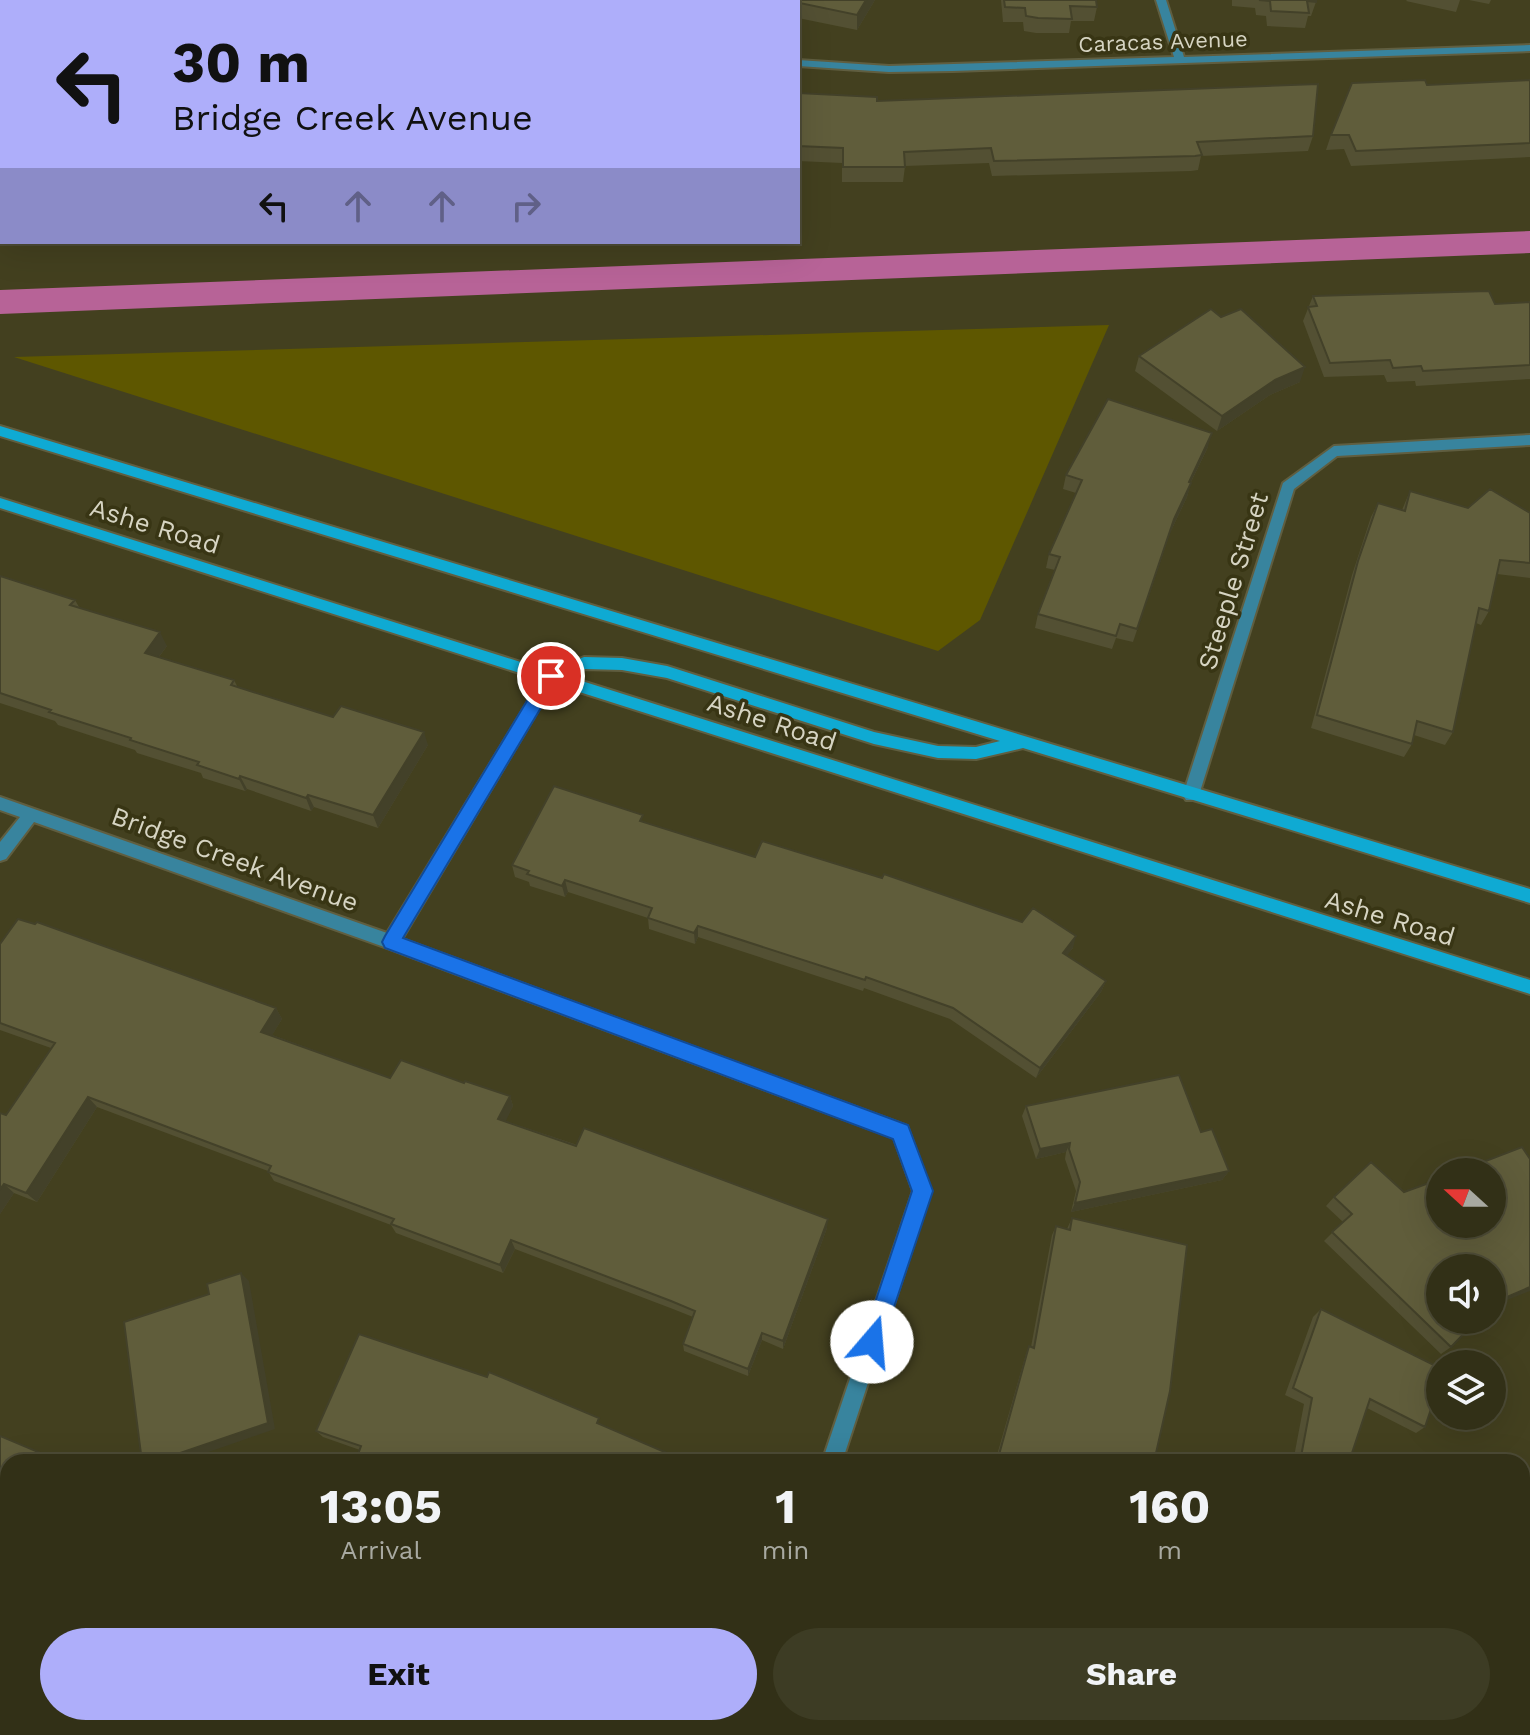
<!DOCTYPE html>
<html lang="en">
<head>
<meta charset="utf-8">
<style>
	body { margin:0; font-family:"Work Sans",sans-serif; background:#3d3c24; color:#f1f3f6; height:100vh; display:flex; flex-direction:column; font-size:30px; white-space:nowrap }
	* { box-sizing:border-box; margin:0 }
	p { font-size:26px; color:#a8a9a1 }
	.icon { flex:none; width:44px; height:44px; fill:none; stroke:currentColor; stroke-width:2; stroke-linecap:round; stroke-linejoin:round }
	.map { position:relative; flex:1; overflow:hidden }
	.details { position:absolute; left:0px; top:1454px; width:1530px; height:282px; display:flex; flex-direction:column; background:#323017; border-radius:24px 24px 0 0; box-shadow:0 8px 32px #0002,0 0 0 2px #4d4b36 }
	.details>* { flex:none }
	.guide { position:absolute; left:0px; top:0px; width:800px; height:244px; box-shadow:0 8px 32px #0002,0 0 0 2px #4d4b36; background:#aeaefa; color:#111; overflow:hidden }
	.needle { width:52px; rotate:291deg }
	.fabs { position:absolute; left:1426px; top:1158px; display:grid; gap:16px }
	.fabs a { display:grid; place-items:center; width:80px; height:80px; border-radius:50%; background:#323017; box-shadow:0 8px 32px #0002,0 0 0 2px #4d4b36; font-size:40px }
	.pin { position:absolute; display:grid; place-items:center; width:68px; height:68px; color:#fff; margin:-34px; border:4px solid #fff; border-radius:50%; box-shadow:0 2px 8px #0007 }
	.me { position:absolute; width:88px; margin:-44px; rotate:18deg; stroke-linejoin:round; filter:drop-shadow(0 0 6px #0008) }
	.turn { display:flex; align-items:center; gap:28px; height:168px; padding:0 40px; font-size:36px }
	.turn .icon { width:104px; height:104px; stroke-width:2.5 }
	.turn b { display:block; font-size:56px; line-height:68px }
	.lanes { display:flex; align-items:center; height:76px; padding:0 40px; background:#0003; justify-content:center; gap:40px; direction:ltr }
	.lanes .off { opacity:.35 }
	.eta { display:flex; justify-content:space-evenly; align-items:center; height:136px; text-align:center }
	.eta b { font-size:48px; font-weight:700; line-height:56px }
	.action { display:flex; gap:16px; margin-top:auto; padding:16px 40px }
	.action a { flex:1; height:92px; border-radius:48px; background:#aeaefa; color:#111; font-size:32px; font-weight:700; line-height:92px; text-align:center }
	.action a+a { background:#3d3c24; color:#f1f3f6 }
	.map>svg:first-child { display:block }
	.green { fill:#5e5700 }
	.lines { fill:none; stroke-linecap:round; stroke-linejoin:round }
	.canal { fill:#b76397; fill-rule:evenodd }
	.street-casing { stroke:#605e40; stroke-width:4 }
	.secondary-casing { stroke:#605e40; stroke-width:4 }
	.street { fill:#38849e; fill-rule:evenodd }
	.secondary { fill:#0faad3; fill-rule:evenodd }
	.wall { fill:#535033 }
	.shaded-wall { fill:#434129 }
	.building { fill:#605d3b; stroke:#434129; stroke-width:2 }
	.route { fill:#1a73e8; stroke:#114b97; stroke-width:2 }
	.labels { text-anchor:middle; stroke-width:7; stroke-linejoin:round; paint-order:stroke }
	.far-street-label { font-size:22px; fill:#d6d4c2; stroke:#383514 }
	.street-label { font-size:26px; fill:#d6d4c2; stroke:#383514 }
</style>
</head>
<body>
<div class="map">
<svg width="1530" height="1735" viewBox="0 0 1530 1735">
	<rect width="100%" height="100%" fill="#43401f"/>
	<path class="green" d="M 1109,325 L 980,620 L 938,651 L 14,357 Z"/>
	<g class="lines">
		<path class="canal" d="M 1530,231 L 1530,253 L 0,314 L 0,290 Z"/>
		<g class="street-casing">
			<path id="street" d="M 461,0 L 479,0 L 480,2 L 462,2 Z
				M 1156,0 L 1166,0 L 1184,57 L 1530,45 L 1530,51 L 953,71 L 889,72 L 798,66 L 798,60 L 889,66 L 1174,57 Z
				M 1530,435 L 1530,445 L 1337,456 L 1294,489 L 1199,795 L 1196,800 L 1186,800 L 1183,795 L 1283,483 L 1334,446 Z
				M 551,670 L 556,672 L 558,676 L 556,680 L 402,939 L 907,1126 L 931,1191 L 842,1462 L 822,1462 L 913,1191 L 894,1138 L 387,948 L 34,822 L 6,859 L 0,861 L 0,842 L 20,817 L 0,810 L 0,797 L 387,933 L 546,672 Z
				M 1530,1680 L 1530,1735 L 1514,1735 L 1515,1728 L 1522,1728 L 1522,1685 Z
				M 493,1728 L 527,1728 L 530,1735 L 496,1735 Z
				M 733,1728 L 755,1728 L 752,1735 L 730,1735 Z"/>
		</g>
		<g class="secondary-casing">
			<path id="secondary" d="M 0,426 L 1530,889 L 1530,903 L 1023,748 L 976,759 L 938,758 L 874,744 L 667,678 L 622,670 L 585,669 L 566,676 L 1530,980 L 1530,994 L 0,508 L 0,498 L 549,671 L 584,657 L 622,658 L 667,666 L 874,732 L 938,746 L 976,747 L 1000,741 L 0,436 Z"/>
		</g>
		<use href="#street" class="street"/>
		<use href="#secondary" class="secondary"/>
	</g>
	<path class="wall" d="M 790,0 L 875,0 L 857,30 L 798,18 L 798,2 L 790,2 Z
		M 1001,0 L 1096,0 L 1097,7 L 1094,21 L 1071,21 L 1069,33 L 1036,33 L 1024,31 L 1023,22 L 1003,22 Z
		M 1232,0 L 1316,0 L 1316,2 L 1311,16 L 1308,16 L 1305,28 L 1267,26 L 1266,16 L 1256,15 L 1255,8 L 1232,6 Z
		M 1407,0 L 1460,0 L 1456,12 L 1406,1 Z
		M 1469,0 L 1491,0 L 1489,4 Z
		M 1530,80 L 1530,157 L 1351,166 L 1344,149 L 1326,150 L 1331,135 L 1427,85 Z
		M 798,93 L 877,101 L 1313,136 L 1308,151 L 1201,156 L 1198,170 L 1191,171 L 992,176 L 989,163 L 905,166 L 903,182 L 842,182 L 842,163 L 798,161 Z
		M 1313,296 L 1495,304 L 1530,302 L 1530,379 L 1416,386 L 1415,381 L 1387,382 L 1384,375 L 1324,377 L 1303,321 Z
		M 1139,356 L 1300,382 L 1270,395 L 1217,431 L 1135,371 Z
		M 1208,447 L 1191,482 L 1187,497 L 1170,533 L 1133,642 L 1116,638 L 1112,649 L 1035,628 L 1038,614 L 1055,570 L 1046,568 L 1049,554 L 1076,493 L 1063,489 L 1066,475 Z
		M 1410,491 L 1468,508 L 1530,513 L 1530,578 L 1497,574 L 1489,611 L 1481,625 L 1476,623 L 1453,732 L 1445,745 L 1414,735 L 1412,744 L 1404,757 L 1311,728 L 1352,575 L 1371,517 L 1378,503 L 1402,510 Z
		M 0,576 L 75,600 L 79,607 L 167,646 L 159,657 L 234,680 L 238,688 L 333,717 L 428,745 L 378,828 L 314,807 L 311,811 L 247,789 L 245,791 L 203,778 L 201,773 L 137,753 L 135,750 L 58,725 L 55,721 L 0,703 Z
		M 644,822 L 755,857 L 1073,948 L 1066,956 L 1106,981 L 1101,992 L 1036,1078 L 950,1019 L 864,988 L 863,991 L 698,937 L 695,944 L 649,929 L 648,918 L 568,892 L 565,897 L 530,886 L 529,882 L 515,877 L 512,865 Z
		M 0,944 L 276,1008 L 282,1019 L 272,1035 L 390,1078 L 464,1083 L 510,1096 L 513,1106 L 505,1121 L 827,1228 L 783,1349 L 762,1340 L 748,1376 L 684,1351 L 683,1344 L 693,1317 L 673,1309 L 515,1249 L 503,1273 L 396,1233 L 391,1225 L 274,1181 L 268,1171 L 97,1107 L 37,1202 L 14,1193 L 0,1214 L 0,1113 L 6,1115 L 51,1048 L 0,1030 Z
		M 1026,1106 L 1201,1132 L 1229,1171 L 1222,1180 L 1071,1212 L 1076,1191 L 1065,1159 L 1066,1152 L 1036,1159 L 1022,1116 Z
		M 1404,1192 L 1492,1268 L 1451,1347 L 1441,1354 L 1324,1241 L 1343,1222 L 1326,1206 L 1334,1197 Z
		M 1072,1218 L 1154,1462 L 995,1462 L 1026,1354 L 1029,1346 L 1031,1347 L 1052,1235 L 1056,1226 L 1067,1229 Z
		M 1321,1309 L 1425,1427 L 1416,1433 L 1367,1408 L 1349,1462 L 1293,1462 L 1304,1404 L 1285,1395 L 1313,1317 Z
		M 602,1424 L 601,1425 L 688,1462 L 362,1462 L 357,1457 L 360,1450 L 323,1437 L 316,1431 Z
		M 1195,1728 L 1243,1728 L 1250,1731 L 1250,1728 L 1404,1728 L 1403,1735 L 1193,1735 Z"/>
	<path class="shaded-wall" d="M 866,0 L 875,0 L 857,30 L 857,15 Z
		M 1305,367 L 1300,382 L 1270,395 L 1217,431 L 1222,416 L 1275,380 Z
		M 1212,433 L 1208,447 L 1184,496 L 1189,482 Z
		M 1191,483 L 1187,497 L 1170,533 L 1133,642 L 1174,519 Z
		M 160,632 L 167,646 L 152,666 L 145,653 Z
		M 424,732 L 428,745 L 378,828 L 373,815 Z
		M 240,776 L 247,789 L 245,791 L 239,779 Z
		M 308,795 L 314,807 L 311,811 L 306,798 Z
		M 565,880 L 568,892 L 565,897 L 562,886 Z
		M 698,926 L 698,937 L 695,944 L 694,933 Z
		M 1076,936 L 1073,948 L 1059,965 L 1063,953 Z
		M 1106,981 L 1101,992 L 1036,1078 L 1040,1068 Z
		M 276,1008 L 282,1019 L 268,1042 L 261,1032 Z
		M 510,1096 L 513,1106 L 502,1129 L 498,1119 Z
		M 88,1097 L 97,1107 L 37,1202 L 26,1193 Z
		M 1070,1143 L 1066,1152 L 1036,1159 L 1040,1149 Z
		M 1229,1171 L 1222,1180 L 1071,1212 L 1075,1203 Z
		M 4,1184 L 14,1193 L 0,1214 L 0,1189 Z
		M 828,1219 L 827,1228 L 783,1349 L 783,1341 Z
		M 511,1240 L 515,1249 L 503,1273 L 500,1265 Z
		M 241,1273 L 249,1281 L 275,1429 L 180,1462 L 154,1462 Z
		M 1530,1287 L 1530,1291 L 1492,1306 L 1492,1304 L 1495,1302 Z
		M 762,1333 L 762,1340 L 748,1376 L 748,1369 Z
		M 68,1728 L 79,1728 L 81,1735 L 70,1735 Z"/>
	<path class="building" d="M 267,0 L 332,0 L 330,2 L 265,2 Z
		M 790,0 L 866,0 L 857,15 L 790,1 Z
		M 1004,0 L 1096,0 L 1097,7 L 1070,6 L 1072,19 L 1038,18 L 1026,16 L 1025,8 L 1005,7 Z
		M 1259,0 L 1316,0 L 1316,2 L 1307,1 L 1309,13 L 1271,11 L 1270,1 Z
		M 1425,80 L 1427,85 L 1530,80 L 1530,143 L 1356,151 L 1349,135 L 1331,135 L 1352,83 Z
		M 1318,84 L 1313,136 L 1197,142 L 1202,155 L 1195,156 L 994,161 L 991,148 L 904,152 L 905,167 L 843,167 L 843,148 L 798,146 L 798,93 L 877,97 L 877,101 Z
		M 1489,291 L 1495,304 L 1530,302 L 1530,365 L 1423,371 L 1421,366 L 1393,368 L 1390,360 L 1330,363 L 1308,307 L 1317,306 L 1313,296 Z
		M 1211,309 L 1221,317 L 1241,309 L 1305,367 L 1275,380 L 1222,416 L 1139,356 Z
		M 1108,399 L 1212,433 L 1189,482 L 1191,483 L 1174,519 L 1137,629 L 1120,624 L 1116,636 L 1038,614 L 1060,557 L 1049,554 L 1082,480 L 1066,475 Z
		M 1490,489 L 1530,513 L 1530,563 L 1500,560 L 1489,611 L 1479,608 L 1453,732 L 1417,721 L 1412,744 L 1317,715 L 1358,561 L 1378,503 L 1405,511 L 1410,491 L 1468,508 Z
		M 0,576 L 75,600 L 70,605 L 160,632 L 145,653 L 234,680 L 231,685 L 333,717 L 341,706 L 424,732 L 373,815 L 308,795 L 306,798 L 240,776 L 239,779 L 197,765 L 199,762 L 130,740 L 131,738 L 49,712 L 51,710 L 0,693 Z
		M 554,786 L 643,815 L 640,821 L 755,857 L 762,841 L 882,878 L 884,874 L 1022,922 L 1033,908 L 1076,936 L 1063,953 L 1106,981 L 1040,1068 L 953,1008 L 866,977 L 865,980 L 698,926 L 694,933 L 648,918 L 652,908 L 565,880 L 562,886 L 527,874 L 529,871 L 512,865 Z
		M 18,919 L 35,924 L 37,922 L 276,1008 L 261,1032 L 390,1078 L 401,1060 L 464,1083 L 465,1081 L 510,1096 L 498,1119 L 576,1146 L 584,1128 L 828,1219 L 783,1341 L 762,1333 L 748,1369 L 683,1344 L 695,1311 L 671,1301 L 511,1240 L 500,1265 L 391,1224 L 394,1219 L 268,1172 L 271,1166 L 88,1097 L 26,1193 L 4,1184 L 0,1189 L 0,1113 L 6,1115 L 55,1043 L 0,1023 L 0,944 Z
		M 1179,1075 L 1201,1132 L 1212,1129 L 1229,1171 L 1075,1203 L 1080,1182 L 1069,1149 L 1070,1143 L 1040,1149 L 1026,1106 Z
		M 1522,1147 L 1530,1159 L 1530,1287 L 1495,1302 L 1492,1305 L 1492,1268 L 1440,1268 L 1440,1320 L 1477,1320 L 1451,1347 L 1332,1232 L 1352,1214 L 1334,1197 L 1371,1162 L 1404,1192 L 1440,1179 L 1440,1224 L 1492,1224 L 1492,1172 L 1457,1172 Z
		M 1072,1218 L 1187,1245 L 1170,1391 L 1154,1462 L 997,1462 L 1029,1346 L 1034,1348 L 1056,1226 L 1070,1230 Z
		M 241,1273 L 268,1423 L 154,1462 L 142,1462 L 124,1322 L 209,1294 L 207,1284 Z
		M 1321,1309 L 1440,1368 L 1440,1382 L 1425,1427 L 1370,1399 L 1349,1462 L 1300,1462 L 1312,1398 L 1293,1388 Z
		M 359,1334 L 487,1377 L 489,1372 L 599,1418 L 597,1423 L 688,1462 L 371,1462 L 357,1457 L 361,1446 L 316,1431 Z
		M 0,1436 L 62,1462 L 8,1462 L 8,1595 L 0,1592 Z
		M 8,1658 L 8,1728 L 68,1728 L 70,1735 L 0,1735 L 0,1662 Z
		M 908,1728 L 1063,1728 L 1061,1735 L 906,1735 Z
		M 1202,1728 L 1243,1728 L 1257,1734 L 1258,1728 L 1404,1728 L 1403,1735 L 1200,1735 Z"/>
	<path class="route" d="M 551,669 L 557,671 L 559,676 L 557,681 L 403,938 L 908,1125 L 933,1191 L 880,1349 L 872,1352 L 865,1349 L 862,1342 L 912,1191 L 893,1139 L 385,948 L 382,942 L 385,936 L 545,671 Z"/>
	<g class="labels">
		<g class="far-street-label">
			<text transform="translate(1163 41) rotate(-2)" y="8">Caracas Avenue</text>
		</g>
		<g class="street-label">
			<text transform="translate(155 526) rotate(17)" y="9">Ashe Road</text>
			<text transform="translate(1233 581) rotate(-73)" y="9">Steeple Street</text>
			<text transform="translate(772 722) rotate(18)" y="9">Ashe Road</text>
			<text transform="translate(235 859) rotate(20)" y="9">Bridge Creek Avenue</text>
			<text transform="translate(1390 918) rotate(17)" y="9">Ashe Road</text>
		</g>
	</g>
</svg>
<div class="fabs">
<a><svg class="needle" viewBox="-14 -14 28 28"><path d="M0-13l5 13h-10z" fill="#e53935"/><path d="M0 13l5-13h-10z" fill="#a8a9a1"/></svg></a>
<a><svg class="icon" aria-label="sound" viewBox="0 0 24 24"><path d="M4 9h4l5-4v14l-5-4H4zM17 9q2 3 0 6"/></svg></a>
<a><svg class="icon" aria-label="layers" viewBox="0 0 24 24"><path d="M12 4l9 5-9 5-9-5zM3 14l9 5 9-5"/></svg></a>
</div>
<div class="pin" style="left:551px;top:676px;background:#d93025"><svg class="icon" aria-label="arrive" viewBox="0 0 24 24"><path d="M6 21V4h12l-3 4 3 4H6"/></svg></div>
<svg class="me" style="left:872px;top:1342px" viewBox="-20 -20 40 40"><circle r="19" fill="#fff"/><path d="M0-13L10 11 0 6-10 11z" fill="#1a73e8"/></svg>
<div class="guide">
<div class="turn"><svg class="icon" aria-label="left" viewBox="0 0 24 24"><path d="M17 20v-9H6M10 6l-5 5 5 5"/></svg><div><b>30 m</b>Bridge Creek Avenue</div></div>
<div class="lanes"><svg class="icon" aria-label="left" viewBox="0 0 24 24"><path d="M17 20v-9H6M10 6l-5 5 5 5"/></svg><svg class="icon off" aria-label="ahead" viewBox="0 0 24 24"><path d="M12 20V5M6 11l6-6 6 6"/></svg><svg class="icon off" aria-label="ahead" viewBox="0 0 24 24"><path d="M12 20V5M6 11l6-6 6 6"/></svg><svg class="icon off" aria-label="right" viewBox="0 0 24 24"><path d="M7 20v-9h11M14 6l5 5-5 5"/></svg></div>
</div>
<section class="details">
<div class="eta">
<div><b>13:05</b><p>Arrival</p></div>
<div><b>1</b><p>min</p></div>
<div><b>160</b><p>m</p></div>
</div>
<div class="action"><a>Exit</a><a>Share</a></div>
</section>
</div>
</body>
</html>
